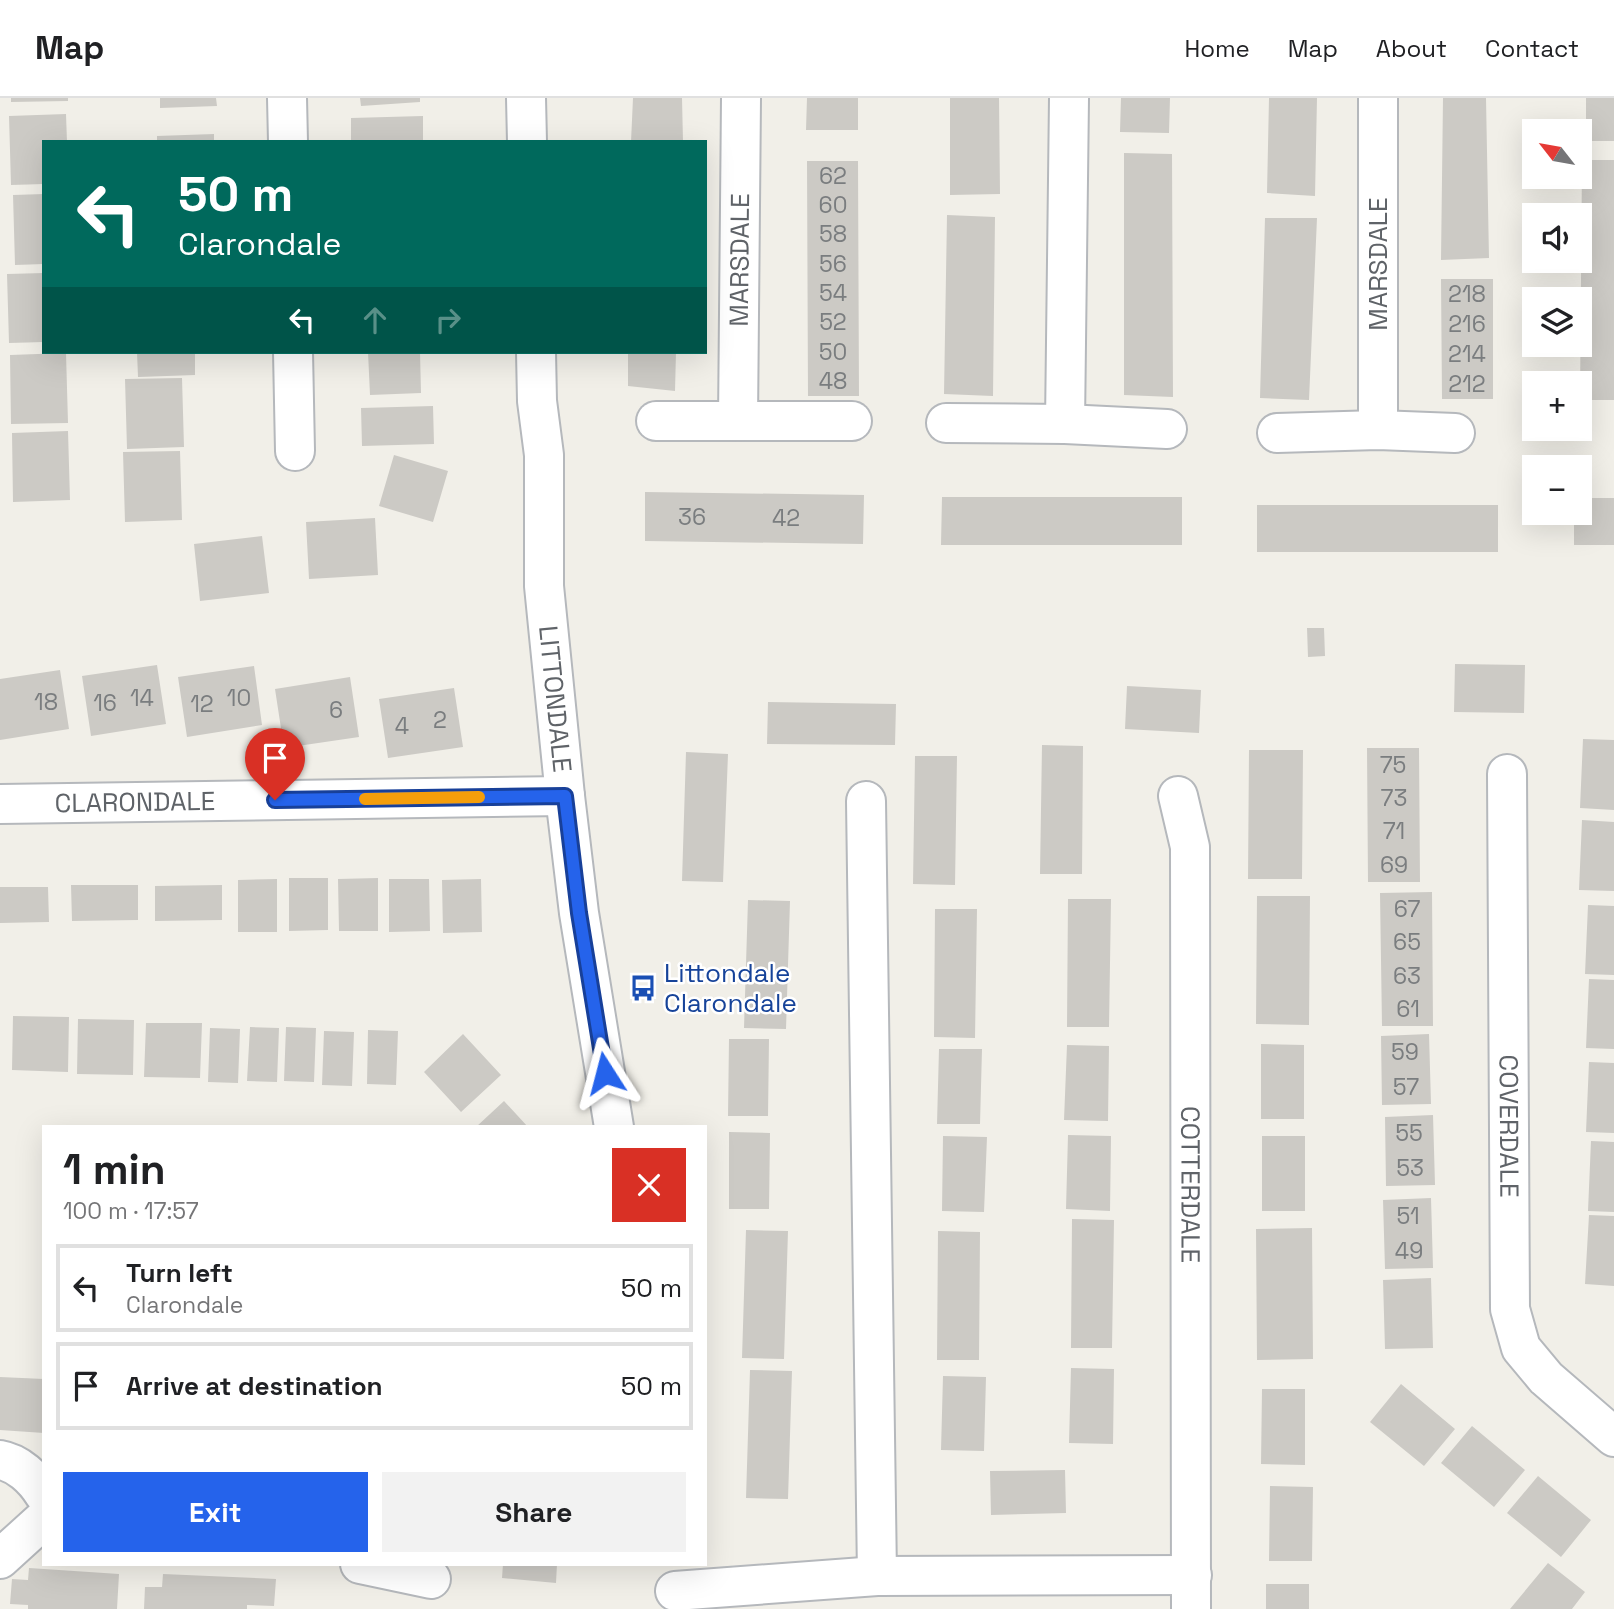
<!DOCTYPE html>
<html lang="en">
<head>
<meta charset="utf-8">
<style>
	body { margin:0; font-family:"Space Grotesk",sans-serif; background:#f2f2f2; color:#202124; height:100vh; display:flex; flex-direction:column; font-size:26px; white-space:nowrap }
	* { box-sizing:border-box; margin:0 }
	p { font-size:23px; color:#757577 }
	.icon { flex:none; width:38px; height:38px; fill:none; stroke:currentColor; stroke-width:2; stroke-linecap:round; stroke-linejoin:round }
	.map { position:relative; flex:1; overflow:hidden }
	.sheet { position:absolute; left:42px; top:1027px; width:665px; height:441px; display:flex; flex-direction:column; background:#fff; border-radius:0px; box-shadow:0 7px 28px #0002 }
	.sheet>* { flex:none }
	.banner { position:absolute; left:42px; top:42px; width:665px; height:214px; border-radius:0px; box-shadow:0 7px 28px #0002; background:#00695c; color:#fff; overflow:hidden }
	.needle { width:46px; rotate:301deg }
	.buttons { position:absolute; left:1522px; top:21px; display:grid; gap:14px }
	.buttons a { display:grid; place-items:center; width:70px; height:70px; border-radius:0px; background:#fff; box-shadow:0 7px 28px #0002; font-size:35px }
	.pin { position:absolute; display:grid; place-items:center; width:60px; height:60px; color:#fff; margin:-72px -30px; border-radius:50% 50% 50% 0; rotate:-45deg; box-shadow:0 0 7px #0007 }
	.pin .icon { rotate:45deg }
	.me { position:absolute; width:77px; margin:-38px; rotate:351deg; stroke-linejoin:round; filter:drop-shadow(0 0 5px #0008) }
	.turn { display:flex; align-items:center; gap:24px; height:147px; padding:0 21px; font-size:32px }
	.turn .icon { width:91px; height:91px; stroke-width:2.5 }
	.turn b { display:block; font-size:49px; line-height:60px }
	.lanes { display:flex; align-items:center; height:66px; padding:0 21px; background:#0003; justify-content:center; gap:35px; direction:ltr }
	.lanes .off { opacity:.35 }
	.round { display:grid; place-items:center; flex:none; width:74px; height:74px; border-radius:0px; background:#f2f2f2 }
	.overview { display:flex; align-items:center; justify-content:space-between; height:119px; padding:0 21px }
	h1 { font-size:42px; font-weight:700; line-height:52px }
	.primary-button { display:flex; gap:14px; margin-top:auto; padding:14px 21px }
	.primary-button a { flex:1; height:80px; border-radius:0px; background:#2563eb; color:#fff; font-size:28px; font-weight:700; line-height:80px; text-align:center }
	.primary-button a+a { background:#f2f2f2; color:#202124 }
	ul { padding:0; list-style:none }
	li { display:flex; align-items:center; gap:21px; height:88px; margin:0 14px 10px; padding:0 7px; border:4px solid #e0e0e0; border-radius:0px }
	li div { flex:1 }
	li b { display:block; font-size:26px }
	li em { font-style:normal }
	header { display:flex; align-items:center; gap:42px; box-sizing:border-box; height:98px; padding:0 35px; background:#fff; border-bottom:2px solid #e0e0e0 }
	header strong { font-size:33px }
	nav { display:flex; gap:38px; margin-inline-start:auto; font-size:24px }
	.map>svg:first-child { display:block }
	.building { fill:#cccac5 }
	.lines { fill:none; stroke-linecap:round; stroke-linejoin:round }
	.minor-casing { stroke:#b5b8bc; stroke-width:42 }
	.minor { stroke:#fff; stroke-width:38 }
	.route-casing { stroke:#184099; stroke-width:18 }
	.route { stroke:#2563eb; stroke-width:12 }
	.slow { stroke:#f59e0b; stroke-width:12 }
	.labels { text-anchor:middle; stroke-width:5; stroke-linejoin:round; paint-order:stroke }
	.number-label { font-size:23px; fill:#7a7d7f }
	.street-label { font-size:26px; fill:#5f6368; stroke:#fff }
	.transit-label { font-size:26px; fill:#164399; stroke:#fff; text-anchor:start }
</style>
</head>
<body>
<header>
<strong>Map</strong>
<nav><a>Home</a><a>Map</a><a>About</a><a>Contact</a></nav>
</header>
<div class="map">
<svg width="1614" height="1511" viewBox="0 0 1614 1511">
	<rect width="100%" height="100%" fill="#f1efe8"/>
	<path class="building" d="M 11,0 L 68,0 L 68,3 L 11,4 Z
		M 160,0 L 216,0 L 217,8 L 160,10 Z
		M 360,0 L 420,0 L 420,4 L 361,8 Z
		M 633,0 L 682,0 L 683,44 L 631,44 Z
		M 807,0 L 858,0 L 858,32 L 806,32 Z
		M 950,0 L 999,0 L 1000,96 L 950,97 Z
		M 1121,0 L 1170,0 L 1169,35 L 1120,34 Z
		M 1269,0 L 1317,0 L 1315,98 L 1267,95 Z
		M 1443,0 L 1486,0 L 1489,160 L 1441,162 Z
		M 1586,0 L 1614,0 L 1614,43 L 1586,43 Z
		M 66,16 L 67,44 L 44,44 L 44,86 L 11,87 L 9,18 Z
		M 423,18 L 423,44 L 351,44 L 351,20 Z
		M 214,36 L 214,44 L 157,44 L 157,38 Z
		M 1124,55 L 1172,56 L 1173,299 L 1124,297 Z
		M 1582,62 L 1614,62 L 1614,302 L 1580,302 Z
		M 807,63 L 858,63 L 859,298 L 808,298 Z
		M 44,96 L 44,166 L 15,167 L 13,97 Z
		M 947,117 L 995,119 L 993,298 L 944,296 Z
		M 1265,120 L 1317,120 L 1309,302 L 1260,300 Z
		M 44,175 L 44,244 L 9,245 L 7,176 Z
		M 1441,181 L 1493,181 L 1493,301 L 1442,301 Z
		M 137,254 L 195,254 L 195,277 L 138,279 Z
		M 368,254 L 420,254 L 421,295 L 370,297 Z
		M 628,254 L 676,254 L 675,293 L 628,288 Z
		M 66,255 L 68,325 L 11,326 L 10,257 Z
		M 182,280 L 184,349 L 127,351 L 125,281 Z
		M 433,308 L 434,346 L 362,348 L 361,310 Z
		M 68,333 L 70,402 L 13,404 L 12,335 Z
		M 180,353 L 182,422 L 125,424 L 123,354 Z
		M 394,357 L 448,373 L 433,424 L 379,408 Z
		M 645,394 L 864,397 L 863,446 L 645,443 Z
		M 942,399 L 1182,399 L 1182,447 L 941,447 Z
		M 1580,400 L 1614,400 L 1614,447 L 1574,447 L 1574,415 L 1580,415 Z
		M 1257,407 L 1498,407 L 1498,454 L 1257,454 Z
		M 375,420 L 378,477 L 309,481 L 306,424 Z
		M 262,438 L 269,495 L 200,503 L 194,446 Z
		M 1307,530 L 1324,530 L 1325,558 L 1308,559 Z
		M 1455,566 L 1525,567 L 1524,615 L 1454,614 Z
		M 157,567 L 166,626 L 91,638 L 82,578 Z
		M 254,568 L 262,627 L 187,639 L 178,579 Z
		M 60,572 L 69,631 L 0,642 L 0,581 Z
		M 350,579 L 359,639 L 284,650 L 275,591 Z
		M 1127,588 L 1201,592 L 1199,635 L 1125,631 Z
		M 454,590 L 463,649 L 388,660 L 379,601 Z
		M 768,604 L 896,606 L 895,647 L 767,646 Z
		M 1583,641 L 1614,642 L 1614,712 L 1580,710 Z
		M 1042,647 L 1083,648 L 1082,776 L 1040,776 Z
		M 1367,650 L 1419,650 L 1420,784 L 1368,784 Z
		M 1249,652 L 1303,652 L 1302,781 L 1248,781 Z
		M 686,654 L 728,656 L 723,784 L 682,783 Z
		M 915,658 L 957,658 L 955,787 L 913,786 Z
		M 1582,722 L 1614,724 L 1614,793 L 1579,792 Z
		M 289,780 L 328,780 L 328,832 L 289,833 Z
		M 378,780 L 378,833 L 339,833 L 338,781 Z
		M 277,781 L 277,834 L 238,834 L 238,782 Z
		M 389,781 L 429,781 L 430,833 L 389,834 Z
		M 481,781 L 482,834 L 443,835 L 442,782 Z
		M 71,787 L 138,787 L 138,822 L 72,823 Z
		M 222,787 L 222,822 L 155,823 L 155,788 Z
		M 0,789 L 48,789 L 49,824 L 0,825 Z
		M 1432,794 L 1433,928 L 1382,928 L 1380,795 Z
		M 1257,798 L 1310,798 L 1309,927 L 1256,926 Z
		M 1068,801 L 1111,801 L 1109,929 L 1067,929 Z
		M 748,802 L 790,803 L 786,931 L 744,930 Z
		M 1588,807 L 1614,808 L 1614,877 L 1585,876 Z
		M 935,811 L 977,811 L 975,940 L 934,939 Z
		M 1589,881 L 1614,882 L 1614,951 L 1586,950 Z
		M 13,918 L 69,919 L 68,974 L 12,972 Z
		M 78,921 L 134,922 L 133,977 L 77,976 Z
		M 146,925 L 202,925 L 200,980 L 144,979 Z
		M 250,929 L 279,930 L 277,984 L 247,983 Z
		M 286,929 L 316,930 L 314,984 L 284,983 Z
		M 210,930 L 240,931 L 238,985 L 208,984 Z
		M 368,932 L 398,933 L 396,987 L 367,986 Z
		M 324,933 L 354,934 L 352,988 L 322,987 Z
		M 463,936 L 501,977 L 461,1014 L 424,974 Z
		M 1429,936 L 1431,1006 L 1382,1007 L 1381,938 Z
		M 729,941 L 769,941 L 768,1018 L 728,1018 Z
		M 1261,946 L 1304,947 L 1304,1021 L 1261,1021 Z
		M 1067,947 L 1109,948 L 1108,1023 L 1064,1022 Z
		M 939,951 L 982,951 L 980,1026 L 937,1026 Z
		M 1589,964 L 1614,965 L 1614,1035 L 1586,1034 Z
		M 504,1003 L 528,1029 L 476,1029 Z
		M 1433,1017 L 1435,1087 L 1386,1088 L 1385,1019 Z
		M 729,1034 L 770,1035 L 769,1111 L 729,1111 Z
		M 1068,1037 L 1111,1038 L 1110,1113 L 1066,1111 Z
		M 943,1038 L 987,1039 L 984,1114 L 942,1113 Z
		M 1262,1038 L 1305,1038 L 1305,1113 L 1262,1113 Z
		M 1591,1043 L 1614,1044 L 1614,1114 L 1588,1113 Z
		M 1431,1100 L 1433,1170 L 1385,1171 L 1383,1102 Z
		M 1589,1117 L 1614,1118 L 1614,1188 L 1585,1186 Z
		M 1072,1121 L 1114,1122 L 1112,1250 L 1071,1250 Z
		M 1312,1130 L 1313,1261 L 1257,1262 L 1256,1131 Z
		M 746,1132 L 788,1133 L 784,1261 L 742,1260 Z
		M 938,1133 L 980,1134 L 979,1262 L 937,1262 Z
		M 1431,1180 L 1433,1250 L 1385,1251 L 1383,1182 Z
		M 1071,1270 L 1114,1271 L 1113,1346 L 1069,1345 Z
		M 750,1272 L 792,1273 L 788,1401 L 746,1400 Z
		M 943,1278 L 986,1279 L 984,1353 L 941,1352 Z
		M 0,1279 L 44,1281 L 44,1335 L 0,1332 Z
		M 1401,1286 L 1455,1331 L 1424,1368 L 1370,1324 Z
		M 1262,1291 L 1305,1291 L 1305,1367 L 1261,1366 Z
		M 1472,1328 L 1525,1372 L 1494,1409 L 1441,1365 Z
		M 1065,1372 L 1066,1415 L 991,1417 L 990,1373 Z
		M 1538,1378 L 1591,1422 L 1561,1459 L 1507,1415 Z
		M 1270,1388 L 1313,1389 L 1312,1463 L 1269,1463 Z
		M 1548,1465 L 1585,1494 L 1572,1511 L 1510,1511 Z
		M 503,1466 L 557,1466 L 556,1485 L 502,1480 Z
		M 29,1470 L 119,1476 L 117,1511 L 28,1511 L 28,1507 L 10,1506 L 12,1481 L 28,1482 Z
		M 163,1476 L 276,1481 L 274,1508 L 247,1507 L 247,1511 L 144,1511 L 145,1489 L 162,1489 Z
		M 1266,1486 L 1309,1486 L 1309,1511 L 1266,1511 Z"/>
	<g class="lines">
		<g class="minor-casing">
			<g id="minor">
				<path d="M 287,0 L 288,44"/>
				<path d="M 526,0 L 527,44"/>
				<path d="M 1378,0 L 1378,332"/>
				<path d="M 293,254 L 295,353"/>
				<path id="s1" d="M 536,254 L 537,303 L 544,357 L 544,488 L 565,698 L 579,815 L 614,1029"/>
				<path d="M 656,323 L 852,323"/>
				<path id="s2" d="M 738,323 L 741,0"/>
				<path d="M 946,325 L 1065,326 L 1167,331"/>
				<path d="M 1065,326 L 1069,0"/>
				<path d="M 1277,335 L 1378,332 L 1455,335"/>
				<path id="s3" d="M 1507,676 L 1510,1211 L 1521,1250 L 1546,1280 L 1614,1339"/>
				<path id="s4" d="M 1178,698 L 1190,749 L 1191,1511"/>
				<path d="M 866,703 L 877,1478"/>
				<path id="s5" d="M 0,706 L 565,698"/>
				<path d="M 0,1362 C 18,1365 34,1380 44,1396"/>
				<path d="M 0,1461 L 44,1421"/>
				<path d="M 360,1466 L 431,1481"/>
				<path d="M 675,1493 L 877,1478 L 1192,1477"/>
			</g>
		</g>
		<use href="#minor" class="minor"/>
	</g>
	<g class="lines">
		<g class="route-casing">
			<path id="route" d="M 275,702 L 565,698 L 579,815 L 605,975"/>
		</g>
		<use href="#route" class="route"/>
		<path class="slow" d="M 365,701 L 479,699"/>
	</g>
	<defs>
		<g id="bus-bare" transform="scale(2.1)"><path d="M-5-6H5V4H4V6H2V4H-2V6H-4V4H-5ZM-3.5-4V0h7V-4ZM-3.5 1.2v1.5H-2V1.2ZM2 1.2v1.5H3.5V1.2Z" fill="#1a4fb4" stroke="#fff" stroke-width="2.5" paint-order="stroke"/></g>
	</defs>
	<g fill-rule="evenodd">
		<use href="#bus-bare" x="643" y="890"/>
	</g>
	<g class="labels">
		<g class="number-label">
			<text x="833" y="86">62</text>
			<text x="833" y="115">60</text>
			<text x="833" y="144">58</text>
			<text x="833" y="174">56</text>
			<text x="833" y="203">54</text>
			<text x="1467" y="204">218</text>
			<text x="833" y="232">52</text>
			<text x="1467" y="234">216</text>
			<text x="833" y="262">50</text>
			<text x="1467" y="264">214</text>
			<text x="833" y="291">48</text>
			<text x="1467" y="294">212</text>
			<text x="692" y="427">36</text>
			<text x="786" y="428">42</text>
			<text x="142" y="608">14</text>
			<text x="239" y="608">10</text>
			<text x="46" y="612">18</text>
			<text x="105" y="613">16</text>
			<text x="202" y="614">12</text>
			<text x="336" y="620">6</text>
			<text x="440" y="630">2</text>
			<text x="402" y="636">4</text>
			<text x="1393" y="675">75</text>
			<text x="1394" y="708">73</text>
			<text x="1394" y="741">71</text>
			<text x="1394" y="775">69</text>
			<text x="1407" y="819">67</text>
			<text x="1407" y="852">65</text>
			<text x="1407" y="886">63</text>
			<text x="1408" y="919">61</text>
			<text x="1405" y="962">59</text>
			<text x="1406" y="997">57</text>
			<text x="1409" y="1043">55</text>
			<text x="1410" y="1078">53</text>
			<text x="1408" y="1126">51</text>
			<text x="1409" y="1161">49</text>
		</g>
		<g class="street-label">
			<text dy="9" stroke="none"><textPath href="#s2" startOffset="161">MARSDALE</textPath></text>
			<text transform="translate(1378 166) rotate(-90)" y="9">MARSDALE</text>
			<text dy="9" stroke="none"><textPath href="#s1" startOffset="348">LITTONDALE</textPath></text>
			<text dy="9" stroke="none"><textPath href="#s5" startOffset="135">CLARONDALE</textPath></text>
			<text dy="9" stroke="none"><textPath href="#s3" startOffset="352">COVERDALE</textPath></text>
			<text dy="9" stroke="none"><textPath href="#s4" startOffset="390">COTTERDALE</textPath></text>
		</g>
		<g class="transit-label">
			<text x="664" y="884">Littondale<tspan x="664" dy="30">Clarondale</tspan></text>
		</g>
	</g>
</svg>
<div class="buttons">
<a><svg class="needle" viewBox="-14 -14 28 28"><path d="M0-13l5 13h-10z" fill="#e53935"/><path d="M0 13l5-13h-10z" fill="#757577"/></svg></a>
<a><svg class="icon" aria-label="sound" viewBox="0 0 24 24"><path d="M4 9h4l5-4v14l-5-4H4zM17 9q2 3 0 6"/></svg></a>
<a><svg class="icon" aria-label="layers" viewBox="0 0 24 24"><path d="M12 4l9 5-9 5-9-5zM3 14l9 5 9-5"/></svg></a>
<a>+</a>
<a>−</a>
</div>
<div class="pin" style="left:275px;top:702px;background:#d93025"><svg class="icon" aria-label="arrive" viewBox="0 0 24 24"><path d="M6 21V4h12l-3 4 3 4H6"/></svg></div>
<svg class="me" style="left:605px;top:975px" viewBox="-20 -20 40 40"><path d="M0-17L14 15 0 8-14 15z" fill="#2563eb" stroke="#fff" stroke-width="4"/></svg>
<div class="banner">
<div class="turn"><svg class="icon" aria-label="left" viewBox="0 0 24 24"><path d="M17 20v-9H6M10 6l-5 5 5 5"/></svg><div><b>50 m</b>Clarondale</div></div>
<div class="lanes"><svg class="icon" aria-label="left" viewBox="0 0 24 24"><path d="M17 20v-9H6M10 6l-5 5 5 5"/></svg><svg class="icon off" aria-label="ahead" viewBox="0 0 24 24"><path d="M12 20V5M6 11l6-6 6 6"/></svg><svg class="icon off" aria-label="right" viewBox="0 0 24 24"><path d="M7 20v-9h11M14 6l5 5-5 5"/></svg></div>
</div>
<section class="sheet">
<div class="overview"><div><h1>1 min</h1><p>100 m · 17:57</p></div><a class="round" style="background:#d93025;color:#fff"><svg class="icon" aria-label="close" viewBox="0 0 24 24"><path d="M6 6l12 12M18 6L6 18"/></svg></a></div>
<ul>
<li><svg class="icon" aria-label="left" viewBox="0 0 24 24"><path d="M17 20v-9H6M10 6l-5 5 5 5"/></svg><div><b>Turn left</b><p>Clarondale</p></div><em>50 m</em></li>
<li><svg class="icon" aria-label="arrive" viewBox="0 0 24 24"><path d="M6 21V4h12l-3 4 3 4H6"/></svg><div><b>Arrive at destination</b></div><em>50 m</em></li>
</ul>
<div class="primary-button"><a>Exit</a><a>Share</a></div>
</section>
</div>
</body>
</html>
